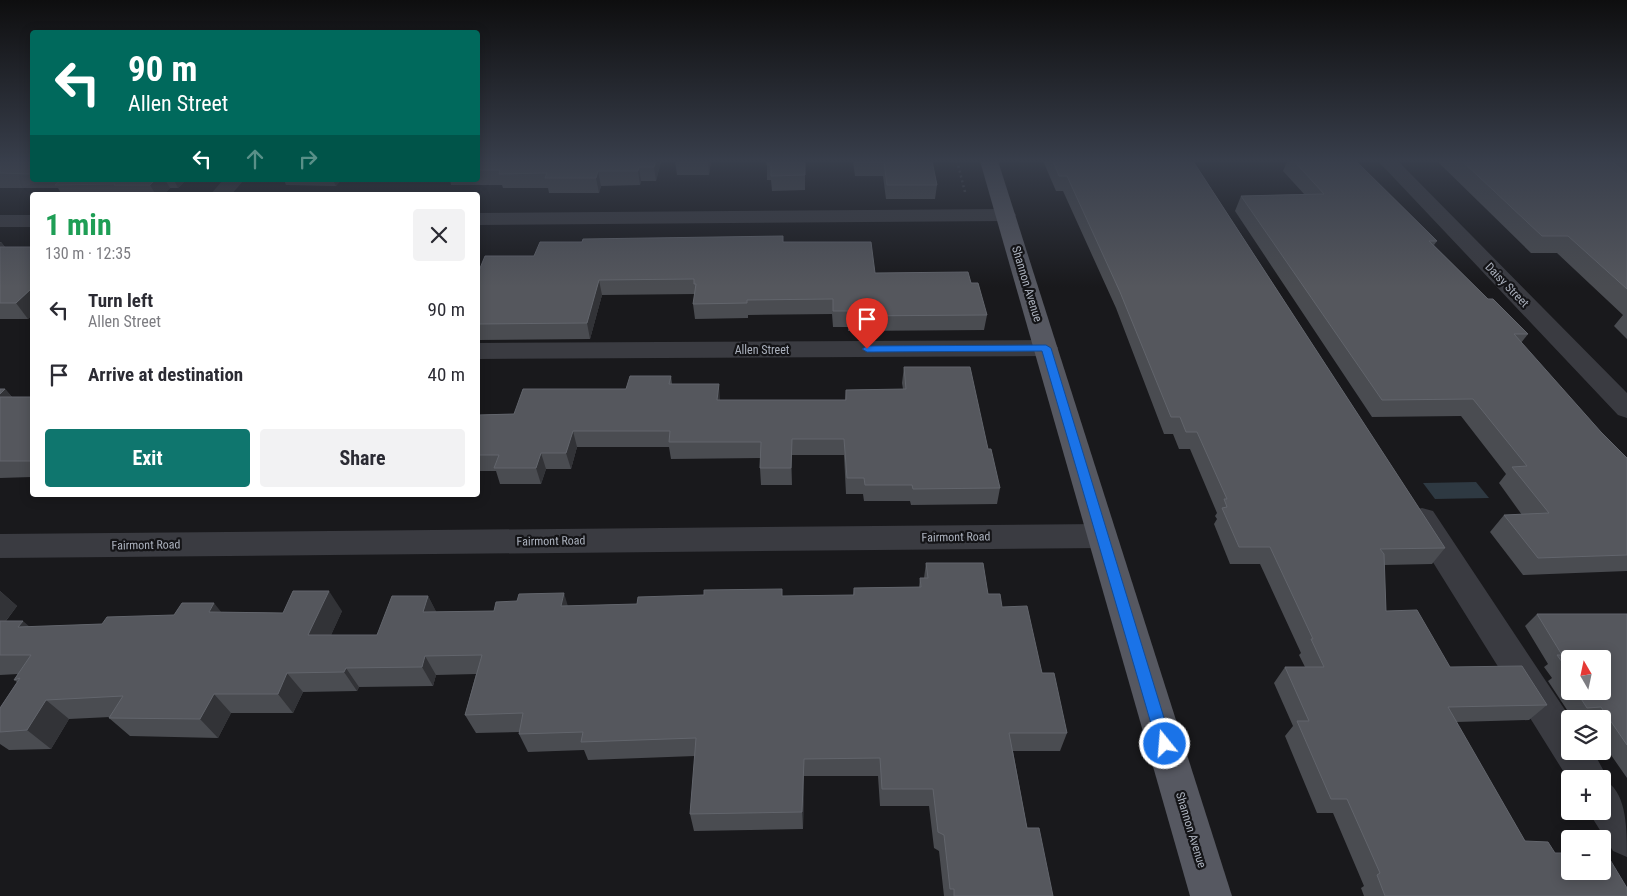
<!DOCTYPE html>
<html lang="en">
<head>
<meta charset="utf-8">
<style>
	body { margin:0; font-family:"Roboto Condensed",sans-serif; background:#f2f2f3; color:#2b2b33; height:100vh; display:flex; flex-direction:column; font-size:19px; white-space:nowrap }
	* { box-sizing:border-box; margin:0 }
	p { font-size:16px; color:#7c7c81 }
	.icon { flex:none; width:28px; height:28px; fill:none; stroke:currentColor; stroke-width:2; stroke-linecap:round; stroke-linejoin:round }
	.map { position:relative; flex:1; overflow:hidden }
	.panel { position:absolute; left:30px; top:192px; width:450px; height:305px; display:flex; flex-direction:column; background:#fff; border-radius:5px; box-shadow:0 2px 12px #0003 }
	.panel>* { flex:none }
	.guide { position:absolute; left:30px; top:30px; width:450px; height:152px; border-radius:5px; box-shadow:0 2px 12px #0003; background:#00695c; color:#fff; overflow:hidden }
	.needle { width:32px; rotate:351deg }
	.buttons { position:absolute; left:1561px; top:650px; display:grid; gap:10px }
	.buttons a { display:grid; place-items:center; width:50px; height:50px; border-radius:5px; background:#fff; box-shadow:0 2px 12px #0003; font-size:25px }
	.pin { position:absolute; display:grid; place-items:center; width:42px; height:42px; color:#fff; margin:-51px -21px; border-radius:50% 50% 50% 0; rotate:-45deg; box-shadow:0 0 5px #0007 }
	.pin .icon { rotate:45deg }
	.me { position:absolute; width:55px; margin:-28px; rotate:343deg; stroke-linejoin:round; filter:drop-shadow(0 0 4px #0008) }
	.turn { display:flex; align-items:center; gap:18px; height:105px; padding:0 15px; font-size:22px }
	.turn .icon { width:65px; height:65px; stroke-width:2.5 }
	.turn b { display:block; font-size:35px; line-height:42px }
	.lanes { display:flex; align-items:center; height:48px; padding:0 15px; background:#0003; justify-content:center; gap:25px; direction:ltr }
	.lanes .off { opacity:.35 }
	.round { display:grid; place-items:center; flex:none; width:52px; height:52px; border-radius:5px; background:#f2f2f3 }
	.headline { display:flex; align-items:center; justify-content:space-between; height:85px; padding:0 15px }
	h1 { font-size:30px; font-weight:700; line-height:38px; color:#1e9e55 }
	.cta { display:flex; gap:10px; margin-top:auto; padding:10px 15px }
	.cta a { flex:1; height:58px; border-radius:5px; background:#0f766e; color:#fff; font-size:20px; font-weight:700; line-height:58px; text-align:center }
	.cta a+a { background:#f2f2f3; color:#2b2b33 }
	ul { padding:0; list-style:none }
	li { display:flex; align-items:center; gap:15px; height:65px; padding:0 15px }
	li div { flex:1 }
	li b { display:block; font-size:19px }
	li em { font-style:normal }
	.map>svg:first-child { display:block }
	.water { fill:#2e3942 }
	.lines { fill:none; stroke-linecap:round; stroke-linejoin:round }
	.path { stroke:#404248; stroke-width:2.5; stroke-dasharray:2 3; stroke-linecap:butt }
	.minor { fill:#3a3b41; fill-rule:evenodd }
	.major { fill:#565861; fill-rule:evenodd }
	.wall { fill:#4a4c51; fill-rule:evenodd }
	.shaded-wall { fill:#323337 }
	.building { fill:#55575d; stroke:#62656c }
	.route { fill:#1a73e8; stroke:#114b97 }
	.labels { text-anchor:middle; stroke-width:4.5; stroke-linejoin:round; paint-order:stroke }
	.street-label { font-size:12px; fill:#abb1bd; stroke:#141417 }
</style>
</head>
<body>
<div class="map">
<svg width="1627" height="896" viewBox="0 0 1627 896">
	<rect width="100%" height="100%" fill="#19191c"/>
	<path class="water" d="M 1476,482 L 1489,498 L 1435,499 L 1423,483 Z"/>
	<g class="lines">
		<path class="path" d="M 957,161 L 965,192"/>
		<path class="minor" d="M 1378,161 L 1398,161 L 1627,393 L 1627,418 L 1618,415 Z
			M 223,180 L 244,180 L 231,195 L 210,195 Z
			M 1006,209 L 1013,211 L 1016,215 L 1013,219 L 1006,221 L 478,225 L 478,213 Z
			M 0,215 L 32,215 L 32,227 L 0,227 Z
			M 1046,340 L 1055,343 L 1058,348 L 1055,353 L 1046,356 L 478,359 L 478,343 Z
			M 1422,508 L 1433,511 L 1571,719 L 1570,751 L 1593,751 L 1608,779 L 1607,782 C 1627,794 1627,831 1627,857 L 1613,851 L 1588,811 L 1602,811 L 1602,779 L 1570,779 L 1570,782 L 1411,527 L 1407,519 L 1411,511 Z
			M 1102,524 L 1113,528 L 1117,536 L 1113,544 L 1102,548 L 0,558 L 0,534 Z"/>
		<path class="major" d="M 980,161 L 998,161 L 1232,896 L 1190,896 Z"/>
	</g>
	<path class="wall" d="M 0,161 L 32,161 L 32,180 L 186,180 L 178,188 L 170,188 L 163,195 L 62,195 L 58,188 L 0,188 Z
		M 478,161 L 661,161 L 656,181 L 641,181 L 640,185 L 601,186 L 599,193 L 549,193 L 548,188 L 503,188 L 502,185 L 451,185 L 450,180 L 478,180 Z
		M 675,161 L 711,161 L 709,175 L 677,175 Z
		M 767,161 L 805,161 L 805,190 L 772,191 L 771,180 L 767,180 Z
		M 853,161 L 932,161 L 937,185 L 935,199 L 886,199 L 883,176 L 855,176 Z
		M 1045,161 L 1193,161 L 1445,548 L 1432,564 L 1384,565 L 1386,611 L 1450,667 L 1547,705 L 1529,720 L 1456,722 L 1525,841 L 1555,853 L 1627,896 L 1364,896 L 1361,888 L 1364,886 L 1333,813 L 1317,813 L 1285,736 L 1293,726 L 1274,683 L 1285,667 L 1305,667 L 1299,655 L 1301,653 L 1260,564 L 1230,564 L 1214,524 L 1217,519 L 1215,516 L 1217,513 L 1190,449 L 1179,449 L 1173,434 L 1164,434 L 1116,308 L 1063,191 L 1056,191 L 1044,163 Z
		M 1286,161 L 1356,161 L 1437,241 L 1434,245 L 1488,299 L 1528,334 L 1521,343 L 1601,432 L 1627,458 L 1627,571 L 1523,575 L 1490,532 L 1504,515 L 1522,515 L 1499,483 L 1506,474 L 1461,416 L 1372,417 L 1235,211 L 1241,196 L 1304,194 L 1283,171 L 1287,162 Z
		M 1437,161 L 1627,161 L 1627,339 L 1614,326 L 1623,315 L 1557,253 L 1531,253 Z
		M 284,180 L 341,180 L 336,186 L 286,185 Z
		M 0,242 L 1,242 L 5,247 L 32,247 L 32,315 L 28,319 L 0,319 Z
		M 783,242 L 875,273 L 971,283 L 987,315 L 984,330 L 848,331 L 848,327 L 833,327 L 832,314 L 748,315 L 748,318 L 695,319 L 693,304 L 695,294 L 602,295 L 590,339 L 478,340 L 478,273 L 534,256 Z
		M 904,367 L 988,449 L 1000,488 L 997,504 L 911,505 L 910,501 L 864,501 L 863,494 L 846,494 L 844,455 L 792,455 L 792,485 L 761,485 L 760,468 L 761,458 L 671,459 L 669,447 L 577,447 L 571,469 L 546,469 L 541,484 L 500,484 L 496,471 L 478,471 L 478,415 L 514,414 L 626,389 L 671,376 L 672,384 L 720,400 L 845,400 L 846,390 L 903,389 L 902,383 Z
		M 0,389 L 5,389 L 12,397 L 32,397 L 32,477 L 0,478 Z
		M 926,563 L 988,594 L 1002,607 L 1042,673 L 1067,733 L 1060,751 L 1013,751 L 1027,828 L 1053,896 L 944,896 L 939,851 L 934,848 L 929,806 L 880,806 L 878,776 L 804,776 L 803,829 L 694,831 L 690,814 L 695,756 L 588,760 L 584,750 L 528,752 L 519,734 L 520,732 L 476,733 L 465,715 L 476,674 L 436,675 L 433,686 L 359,687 L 357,691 L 303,692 L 293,713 L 231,713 L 218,738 L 130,736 L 109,718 L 110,717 L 69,719 L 51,749 L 9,750 L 0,744 L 0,708 L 17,682 L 14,680 L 18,674 L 0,675 L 0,591 L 17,606 L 6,621 L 30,627 L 102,624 L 174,615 L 222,612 L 283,613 L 342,611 L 331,635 L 377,635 L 428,596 L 436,612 L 494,611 L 568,606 L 637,604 L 782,596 L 853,595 L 854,588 L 919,587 L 920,578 L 924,578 Z
		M 1537,614 L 1627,614 L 1627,778 L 1602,742 L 1602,719 L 1573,719 L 1548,681 L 1552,678 L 1544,667 L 1548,664 L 1525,626 ZM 1570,659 L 1602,691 L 1570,691 Z"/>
	<path class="shaded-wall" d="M 656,161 L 661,161 L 656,181 L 654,167 Z
		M 708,161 L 711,161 L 709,175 Z
		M 639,167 L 641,181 L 640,185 L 638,171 Z
		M 598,171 L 601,186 L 599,193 L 596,178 Z
		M 155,180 L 165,180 L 170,188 L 163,195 L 156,195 L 150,185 Z
		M 174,180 L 186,180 L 178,188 Z
		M 333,180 L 341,180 L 336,186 Z
		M 1,242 L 13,258 L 0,254 L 0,243 Z
		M 599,280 L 602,295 L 590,339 L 587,323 Z
		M 32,288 L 32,315 L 28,319 L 16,303 Z
		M 719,384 L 720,400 L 717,400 Z
		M 5,389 L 19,405 L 0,400 L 0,394 Z
		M 573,431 L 577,447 L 571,469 L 566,453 Z
		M 792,439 L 792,485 L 791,468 Z
		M 541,453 L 546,469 L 541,484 L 536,468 Z
		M 0,591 L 17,606 L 1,627 L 0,641 Z
		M 329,591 L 342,611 L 322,655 L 308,635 Z
		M 564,593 L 570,613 L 561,606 Z
		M 428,596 L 438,615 L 423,612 Z
		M 214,603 L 230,623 L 209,612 Z
		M 23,621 L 45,640 L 18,627 Z
		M 425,656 L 436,675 L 433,686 L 422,667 Z
		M 346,668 L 359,687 L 357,691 L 344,672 Z
		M 287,673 L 303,692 L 293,713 L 278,694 Z
		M 214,694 L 231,713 L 218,738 L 200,719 Z
		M 46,700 L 69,719 L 51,749 L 27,730 Z
		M 804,759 L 804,776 L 803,829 L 802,812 Z"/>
	<path class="building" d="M 0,161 L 32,161 L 32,174 L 0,173 Z
		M 478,161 L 656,161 L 654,167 L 639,167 L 638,171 L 598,171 L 596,178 L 545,178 L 547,173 L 499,174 L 500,170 L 478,170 Z
		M 767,161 L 805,161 L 805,175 L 771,176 L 771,165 L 767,165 Z
		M 855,161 L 932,161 L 937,185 L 887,185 L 884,162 L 855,162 Z
		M 1053,161 L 1193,161 L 1445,548 L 1380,549 L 1384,554 L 1386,611 L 1417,610 L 1450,667 L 1522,666 L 1547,705 L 1448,707 L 1525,841 L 1548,842 L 1555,853 L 1570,853 L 1570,871 L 1602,871 L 1602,853 L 1606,853 L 1627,888 L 1627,896 L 1385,896 L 1377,875 L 1380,873 L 1347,799 L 1331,799 L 1297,721 L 1309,721 L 1285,667 L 1324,667 L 1311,639 L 1313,639 L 1270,547 L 1239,547 L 1222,508 L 1227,507 L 1224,499 L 1227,499 L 1197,432 L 1186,432 L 1180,417 L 1171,417 L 1120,292 L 1067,176 L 1059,176 Z
		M 1294,161 L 1356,161 L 1437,241 L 1429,241 L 1488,299 L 1493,299 L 1528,334 L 1514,334 L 1601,432 L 1627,458 L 1627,555 L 1538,558 L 1504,515 L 1549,513 L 1512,467 L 1527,466 L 1473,399 L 1382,400 L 1241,196 L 1324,194 Z
		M 1462,161 L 1611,161 L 1627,174 L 1627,289 L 1568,236 L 1542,236 Z
		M 61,180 L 155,180 L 150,185 L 114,185 L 115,184 L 55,185 Z
		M 783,236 L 783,242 L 871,242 L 875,273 L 968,272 L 971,283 L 978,283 L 987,315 L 849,316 L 849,311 L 833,311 L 833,299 L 747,300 L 747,303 L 693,304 L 696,284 L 694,284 L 694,279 L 599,280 L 587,323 L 478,324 L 478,273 L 485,256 L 534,256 L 540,242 L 582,242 L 583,239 Z
		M 0,247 L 32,247 L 32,288 L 16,303 L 0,303 Z
		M 904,367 L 970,367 L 988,449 L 991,449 L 1000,488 L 913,489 L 912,485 L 865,485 L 864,478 L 847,478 L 844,439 L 792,439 L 791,468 L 760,468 L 761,442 L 669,442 L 670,431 L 573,431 L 566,453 L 541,453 L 536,468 L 494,468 L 499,455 L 478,455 L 478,415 L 514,414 L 523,389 L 626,389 L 630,376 L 671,376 L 669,384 L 719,384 L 717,400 L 846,400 L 846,390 L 906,389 Z
		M 0,389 L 5,389 L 0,394 Z
		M 0,397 L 32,397 L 32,461 L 0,461 Z
		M 926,563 L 983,563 L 988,594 L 1000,594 L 1002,607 L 1027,606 L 1042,673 L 1054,673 L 1067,733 L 1009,733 L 1027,828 L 1039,828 L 1053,896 L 954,896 L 954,889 L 950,889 L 944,835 L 938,832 L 933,789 L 882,789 L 880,758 L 804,759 L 802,812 L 690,814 L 696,738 L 581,742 L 583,732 L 519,734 L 523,713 L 465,715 L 482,655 L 425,656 L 422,667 L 346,668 L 344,672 L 287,673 L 278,694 L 214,694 L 200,719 L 109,718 L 123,696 L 46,700 L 27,730 L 0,732 L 0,708 L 20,678 L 14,680 L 31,655 L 0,655 L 0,621 L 23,621 L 18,627 L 102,624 L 107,617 L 174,615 L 182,603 L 214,603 L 209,612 L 283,613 L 293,591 L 329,591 L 308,635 L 377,635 L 392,596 L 428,596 L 423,612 L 494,611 L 496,602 L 517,601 L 519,594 L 564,593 L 561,606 L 637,604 L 638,597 L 704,595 L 704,590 L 782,589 L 782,596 L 854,595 L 854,588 L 921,587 L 920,578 L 928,578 Z
		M 1537,614 L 1627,614 L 1627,745 L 1601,707 L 1587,708 L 1576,691 L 1602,691 L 1602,659 L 1570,659 L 1570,683 L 1561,669 L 1567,669 L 1557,655 L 1562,655 Z"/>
	<linearGradient id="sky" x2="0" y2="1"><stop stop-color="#0e0e0f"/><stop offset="0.56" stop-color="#383e4b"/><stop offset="1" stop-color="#383e4b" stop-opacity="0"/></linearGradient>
	<rect width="1627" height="287" fill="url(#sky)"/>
	<path class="route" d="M 1046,345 L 1051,348 L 1172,744 L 1170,749 L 1165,751 L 1159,749 L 1157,744 L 1042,351 L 867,352 L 862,349 L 867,346 Z"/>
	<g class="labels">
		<g class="street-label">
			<text transform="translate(1027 284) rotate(73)" y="4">Shannon Avenue</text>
			<text transform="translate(1507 285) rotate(46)" y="4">Daisy Street</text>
			<text x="762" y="354">Allen Street</text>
			<text transform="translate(956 537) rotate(-1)" y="4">Fairmont Road</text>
			<text transform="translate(551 541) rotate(-1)" y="4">Fairmont Road</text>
			<text transform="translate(146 545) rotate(-1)" y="4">Fairmont Road</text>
			<text transform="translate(1191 830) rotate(73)" y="4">Shannon Avenue</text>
		</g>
	</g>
</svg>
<div class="buttons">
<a><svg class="needle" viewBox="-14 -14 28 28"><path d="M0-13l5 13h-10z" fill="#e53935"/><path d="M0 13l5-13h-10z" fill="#7c7c81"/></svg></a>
<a><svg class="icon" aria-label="layers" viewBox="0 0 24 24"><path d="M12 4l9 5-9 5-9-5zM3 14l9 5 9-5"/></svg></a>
<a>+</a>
<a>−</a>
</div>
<div class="pin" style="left:867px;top:349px;background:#d93025"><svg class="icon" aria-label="arrive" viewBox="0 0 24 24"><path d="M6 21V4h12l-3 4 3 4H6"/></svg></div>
<svg class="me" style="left:1165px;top:744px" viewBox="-20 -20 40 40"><circle r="17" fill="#1a73e8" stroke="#fff" stroke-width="3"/><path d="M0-11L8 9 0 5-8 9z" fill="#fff"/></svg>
<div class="guide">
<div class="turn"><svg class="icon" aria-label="left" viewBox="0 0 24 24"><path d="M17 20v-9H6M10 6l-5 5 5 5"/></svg><div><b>90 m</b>Allen Street</div></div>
<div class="lanes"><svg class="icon" aria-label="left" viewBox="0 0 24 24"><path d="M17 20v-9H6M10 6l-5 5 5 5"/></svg><svg class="icon off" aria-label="ahead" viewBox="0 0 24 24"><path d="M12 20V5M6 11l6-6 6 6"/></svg><svg class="icon off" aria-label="right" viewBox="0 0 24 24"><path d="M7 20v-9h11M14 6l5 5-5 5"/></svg></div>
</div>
<section class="panel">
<div class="headline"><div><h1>1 min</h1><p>130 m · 12:35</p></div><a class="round"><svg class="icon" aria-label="close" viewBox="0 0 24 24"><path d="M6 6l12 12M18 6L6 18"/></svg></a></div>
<ul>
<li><svg class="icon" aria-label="left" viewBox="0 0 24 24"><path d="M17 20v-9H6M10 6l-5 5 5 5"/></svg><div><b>Turn left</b><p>Allen Street</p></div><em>90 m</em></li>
<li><svg class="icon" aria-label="arrive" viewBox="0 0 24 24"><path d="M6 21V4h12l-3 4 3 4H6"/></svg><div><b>Arrive at destination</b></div><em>40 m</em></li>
</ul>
<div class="cta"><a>Exit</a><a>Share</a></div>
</section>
</div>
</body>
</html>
